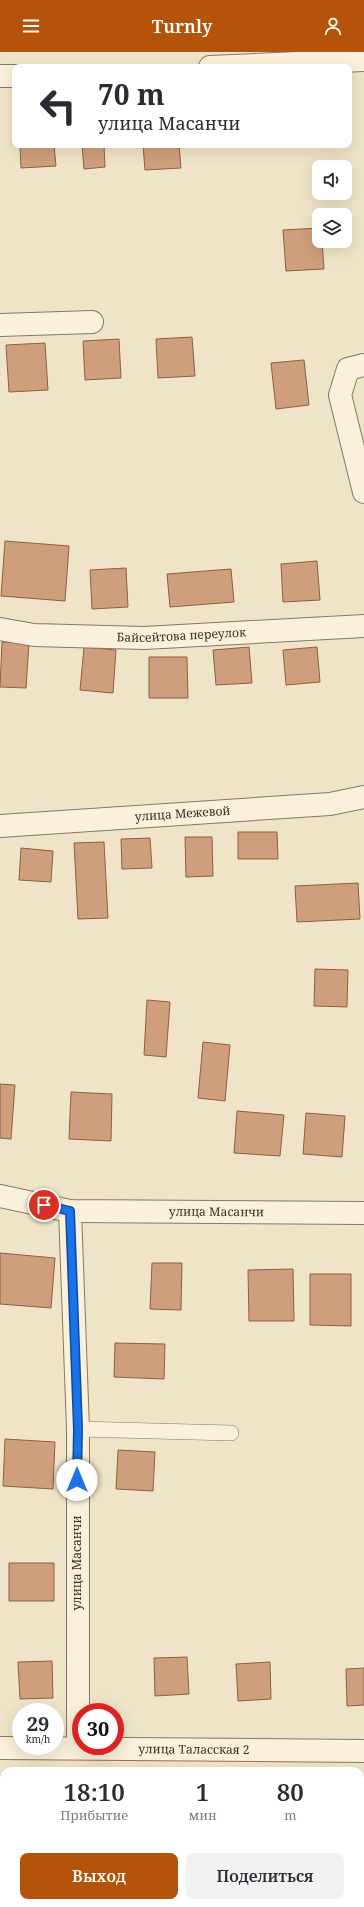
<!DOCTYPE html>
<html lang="ru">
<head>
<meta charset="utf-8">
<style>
	body { margin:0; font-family:"Noto Serif",serif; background:#f2f2f3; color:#2b2b33; height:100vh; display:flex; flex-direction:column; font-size:15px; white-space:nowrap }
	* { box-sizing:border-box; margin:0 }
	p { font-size:13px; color:#7c7c81 }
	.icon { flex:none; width:22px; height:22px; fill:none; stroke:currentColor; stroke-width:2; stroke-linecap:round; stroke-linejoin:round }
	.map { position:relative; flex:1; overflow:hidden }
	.side { position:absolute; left:0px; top:1715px; width:364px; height:140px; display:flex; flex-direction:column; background:#fff; border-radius:12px 12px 0 0; box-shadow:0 4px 16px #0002 }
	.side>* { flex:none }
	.hud { position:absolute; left:12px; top:12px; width:340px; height:84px; border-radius:8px; box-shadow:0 4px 16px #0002; background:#fff; color:#2b2b33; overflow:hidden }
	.controls { position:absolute; left:312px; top:108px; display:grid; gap:8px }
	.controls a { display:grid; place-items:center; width:40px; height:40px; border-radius:8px; background:#fff; box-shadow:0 4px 16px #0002; font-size:20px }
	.speed { position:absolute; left:12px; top:1651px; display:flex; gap:8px; font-size:20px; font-weight:700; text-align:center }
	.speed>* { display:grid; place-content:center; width:52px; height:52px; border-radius:50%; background:#fff; box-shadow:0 4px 16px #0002; line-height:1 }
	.speed small { font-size:10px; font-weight:400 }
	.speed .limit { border:6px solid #d22; background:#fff; color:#111 }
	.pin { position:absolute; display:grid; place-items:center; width:34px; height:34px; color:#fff; margin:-17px; border:2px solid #fff; border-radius:50%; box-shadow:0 1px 4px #0007 }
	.me { position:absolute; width:44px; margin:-22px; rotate:0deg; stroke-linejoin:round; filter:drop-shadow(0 0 3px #0008) }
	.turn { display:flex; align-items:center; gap:14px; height:84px; padding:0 20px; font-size:18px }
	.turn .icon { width:52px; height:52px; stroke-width:2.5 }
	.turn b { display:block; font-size:28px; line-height:34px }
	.eta { display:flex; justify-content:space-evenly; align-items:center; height:68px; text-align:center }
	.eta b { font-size:24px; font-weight:600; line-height:28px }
	.cta { display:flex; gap:8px; margin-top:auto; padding:8px 20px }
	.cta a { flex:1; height:46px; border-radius:8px; background:#b45309; color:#fff; font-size:16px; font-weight:600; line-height:46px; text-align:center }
	.cta a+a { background:#f2f2f3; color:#2b2b33 }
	header { display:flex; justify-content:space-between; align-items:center; height:52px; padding:0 20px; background:#b45309; color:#fff; font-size:18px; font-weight:600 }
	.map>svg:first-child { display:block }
	.building { fill:#cf9f7d; stroke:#8d5f41 }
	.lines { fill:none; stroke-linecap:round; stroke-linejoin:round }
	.lane-casing { stroke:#8d765c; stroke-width:16 }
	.street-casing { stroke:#8d765c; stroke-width:24 }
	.lane { stroke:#faf1dc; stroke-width:15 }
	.street { stroke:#faf1dc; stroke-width:22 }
	.route-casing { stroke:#114b97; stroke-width:10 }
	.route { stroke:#1a73e8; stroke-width:7 }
	.labels { text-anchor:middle; stroke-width:4; stroke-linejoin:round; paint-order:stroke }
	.street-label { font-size:12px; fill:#3d2e20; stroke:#f7eed8 }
</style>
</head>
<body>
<header><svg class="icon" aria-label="menu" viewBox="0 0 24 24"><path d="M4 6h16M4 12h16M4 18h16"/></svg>Turnly<svg class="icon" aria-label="person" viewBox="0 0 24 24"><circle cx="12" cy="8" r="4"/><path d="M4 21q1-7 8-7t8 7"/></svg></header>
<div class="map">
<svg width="364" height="1855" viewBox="0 0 364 1855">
	<rect width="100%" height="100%" fill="#f0e4c8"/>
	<path class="building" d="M 20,93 L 54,93 L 56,114 L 21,116 Z
		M 82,93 L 104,93 L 105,115 L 84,117 Z
		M 143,93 L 179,93 L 181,116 L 145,118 Z
		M 319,176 L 319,189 L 322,189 L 324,217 L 286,219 L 283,178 Z
		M 192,285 L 195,324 L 158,326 L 156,287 Z
		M 119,287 L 121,326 L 85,328 L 83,289 Z
		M 45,291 L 48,338 L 9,340 L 6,293 Z
		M 304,308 L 309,353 L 276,357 L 271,311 Z
		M 5,489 L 69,494 L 65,549 L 1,544 Z
		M 317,509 L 320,548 L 283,550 L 281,512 Z
		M 126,516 L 128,555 L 92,557 L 90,518 Z
		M 231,517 L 234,550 L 170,555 L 167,522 Z
		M 2,590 L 29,591 L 26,636 L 0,635 Z
		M 84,595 L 116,598 L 113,641 L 80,638 Z
		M 249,595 L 252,631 L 216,633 L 213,598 Z
		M 317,595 L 320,630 L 286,633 L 283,598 Z
		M 149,605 L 187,605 L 188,646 L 149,646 Z
		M 238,780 L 277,780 L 278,807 L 238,807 Z
		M 185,785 L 212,785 L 213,824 L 186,825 Z
		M 150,786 L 152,816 L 122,817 L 121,787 Z
		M 104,790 L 108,866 L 78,867 L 74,791 Z
		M 21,796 L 53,799 L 51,830 L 19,828 Z
		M 358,831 L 360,867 L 297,870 L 295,834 Z
		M 315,917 L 348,918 L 347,955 L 314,954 Z
		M 147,948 L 170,950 L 166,1005 L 144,1003 Z
		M 203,990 L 230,993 L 225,1049 L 198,1046 Z
		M 0,1032 L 15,1033 L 11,1087 L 0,1086 Z
		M 71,1040 L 112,1042 L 111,1089 L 69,1087 Z
		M 237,1059 L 284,1063 L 280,1104 L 234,1101 Z
		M 306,1061 L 345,1064 L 342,1105 L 303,1102 Z
		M 0,1201 L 55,1206 L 51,1256 L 0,1252 Z
		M 152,1211 L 182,1211 L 181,1258 L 150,1257 Z
		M 293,1217 L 294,1269 L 249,1269 L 248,1218 Z
		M 310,1222 L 351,1222 L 351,1274 L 310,1273 Z
		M 115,1291 L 165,1292 L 164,1327 L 114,1325 Z
		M 5,1387 L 55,1390 L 53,1437 L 3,1434 Z
		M 118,1398 L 155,1400 L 153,1439 L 116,1437 Z
		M 9,1511 L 54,1511 L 54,1549 L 9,1549 Z
		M 187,1605 L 189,1642 L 155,1644 L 154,1606 Z
		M 52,1609 L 53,1646 L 20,1647 L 18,1610 Z
		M 270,1610 L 271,1647 L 238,1649 L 236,1612 Z
		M 364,1616 L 364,1653 L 347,1654 L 346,1617 Z"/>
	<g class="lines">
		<g class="lane-casing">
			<path id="lane" d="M 78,1377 L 231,1381"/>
		</g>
		<g class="street-casing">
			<g id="street">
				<path d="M 210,15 L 364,8"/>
				<path d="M 0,24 L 15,24"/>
				<path d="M 0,273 L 92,270"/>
				<path d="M 364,313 L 348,317 L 340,343 L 364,440"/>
				<path id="s1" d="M 0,577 L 34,583 L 144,586 L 364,574"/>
				<path id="s2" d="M 0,774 L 330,752 L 364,745"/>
				<path id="s3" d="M 0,1144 L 70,1159 L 364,1161"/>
				<path d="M 70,1159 L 78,1377 L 78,1696"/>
				<path id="s4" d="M 0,1696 L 364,1699"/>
			</g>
		</g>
		<use href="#lane" class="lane"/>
		<use href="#street" class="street"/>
	</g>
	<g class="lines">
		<g class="route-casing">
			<path id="route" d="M 44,1153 L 70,1159 L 78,1377 L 77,1428"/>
		</g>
		<use href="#route" class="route"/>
	</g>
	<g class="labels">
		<g class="street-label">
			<text dy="4" stroke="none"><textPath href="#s1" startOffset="182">Байсейтова переулок</textPath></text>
			<text dy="4" stroke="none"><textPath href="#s2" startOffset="183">улица Межевой</textPath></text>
			<text dy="4" stroke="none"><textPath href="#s3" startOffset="218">улица Масанчи</textPath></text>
			<text transform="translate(77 1511) rotate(-90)" y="4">улица Масанчи</text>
			<text dy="4" stroke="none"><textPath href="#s4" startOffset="194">улица Таласская 2</textPath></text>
		</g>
	</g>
</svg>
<div class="controls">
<a><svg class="icon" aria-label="sound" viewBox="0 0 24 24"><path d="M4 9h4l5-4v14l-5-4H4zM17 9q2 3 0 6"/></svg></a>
<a><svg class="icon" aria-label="layers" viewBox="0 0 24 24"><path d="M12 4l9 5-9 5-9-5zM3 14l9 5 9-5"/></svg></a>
</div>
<div class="speed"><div>29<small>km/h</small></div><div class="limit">30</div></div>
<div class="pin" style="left:44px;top:1153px;background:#d93025"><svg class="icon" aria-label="arrive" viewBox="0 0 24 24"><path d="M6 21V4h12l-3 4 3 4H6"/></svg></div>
<svg class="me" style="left:77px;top:1428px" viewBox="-20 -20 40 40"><circle r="19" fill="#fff"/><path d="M0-13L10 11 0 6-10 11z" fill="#1a73e8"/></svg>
<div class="hud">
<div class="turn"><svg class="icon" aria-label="left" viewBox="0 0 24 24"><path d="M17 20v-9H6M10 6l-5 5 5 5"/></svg><div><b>70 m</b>улица Масанчи</div></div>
</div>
<section class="side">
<div class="eta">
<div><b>18:10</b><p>Прибытие</p></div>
<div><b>1</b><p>мин</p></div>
<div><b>80</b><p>m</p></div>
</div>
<div class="cta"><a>Выход</a><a>Поделиться</a></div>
</section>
</div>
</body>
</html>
